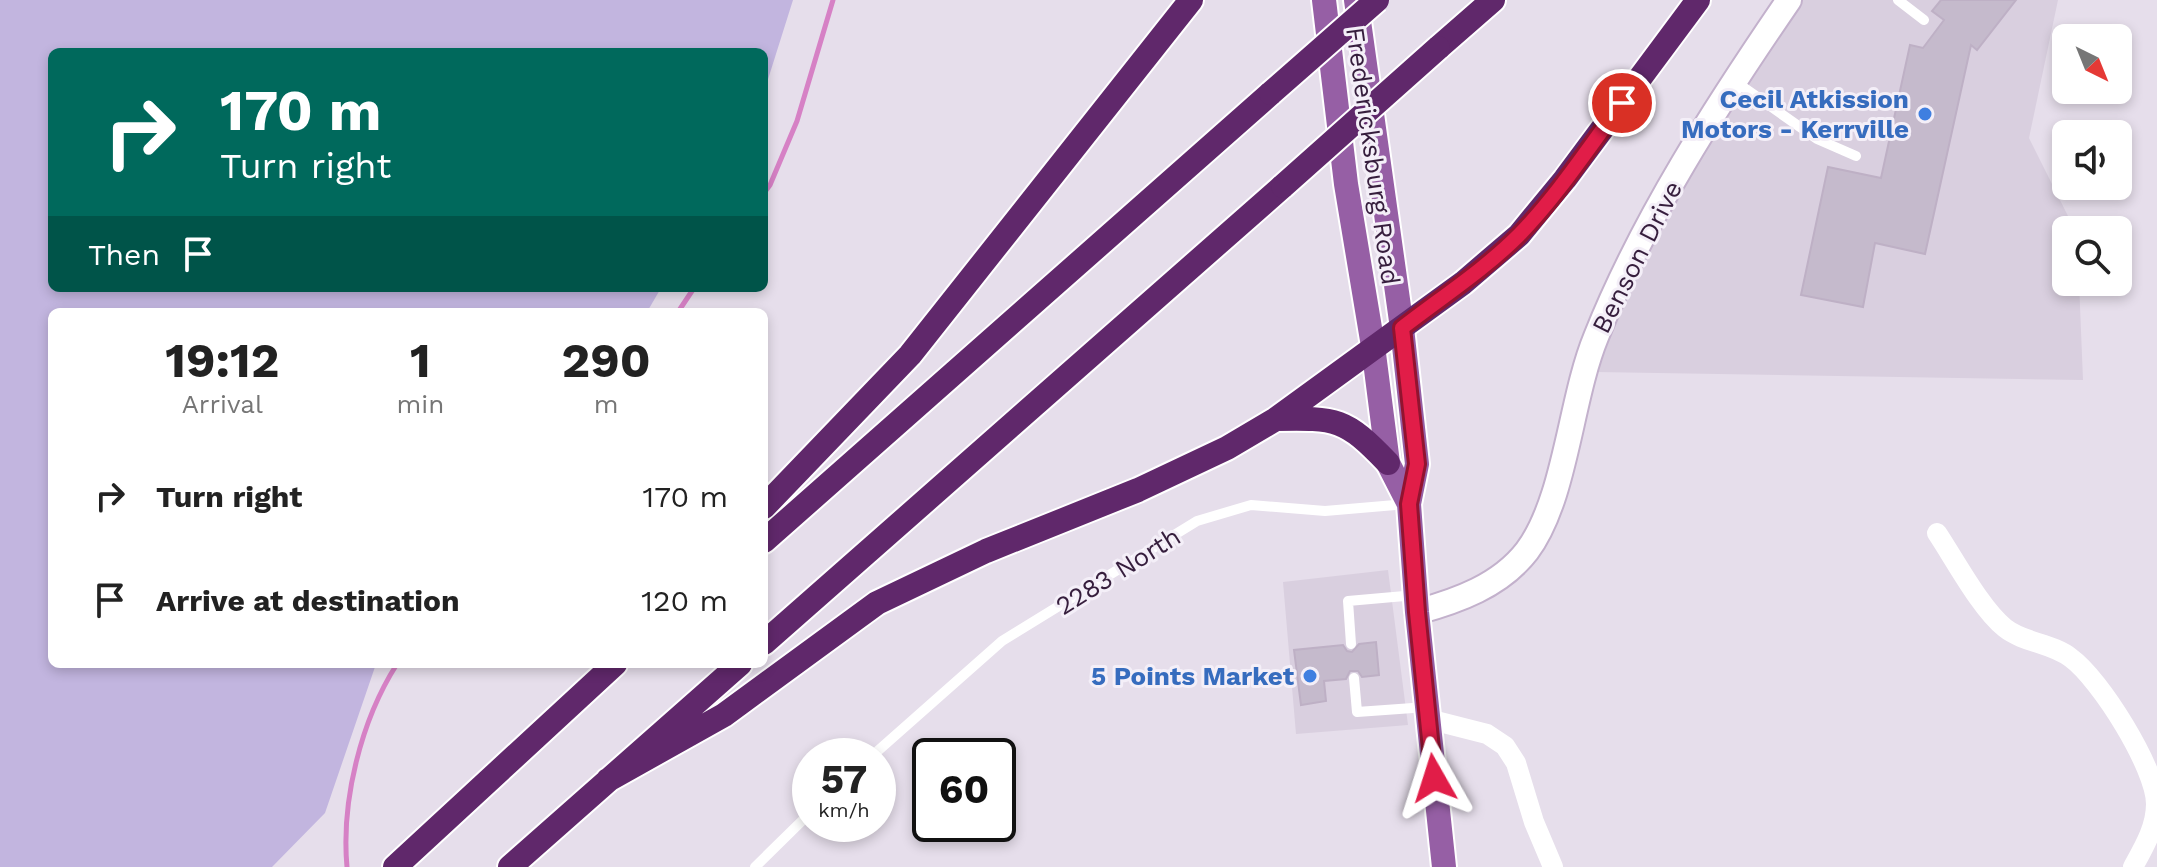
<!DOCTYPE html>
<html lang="en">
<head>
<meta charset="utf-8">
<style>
	body { margin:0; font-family:"Work Sans",sans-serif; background:#f2f2f2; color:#222; height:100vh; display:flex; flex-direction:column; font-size:30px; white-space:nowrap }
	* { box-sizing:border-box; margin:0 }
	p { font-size:26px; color:#767676 }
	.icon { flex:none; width:44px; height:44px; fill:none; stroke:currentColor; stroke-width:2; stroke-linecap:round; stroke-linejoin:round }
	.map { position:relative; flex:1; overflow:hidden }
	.sheet { position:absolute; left:48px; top:308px; width:720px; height:360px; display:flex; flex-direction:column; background:#fff; border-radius:12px; box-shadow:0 4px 12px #0003 }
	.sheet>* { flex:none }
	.top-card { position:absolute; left:48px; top:48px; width:720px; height:244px; border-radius:12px; box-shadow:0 4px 12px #0003; background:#00695c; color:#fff; overflow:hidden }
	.needle { width:52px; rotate:137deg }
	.tools { position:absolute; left:2052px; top:24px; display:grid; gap:16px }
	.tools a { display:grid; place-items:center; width:80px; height:80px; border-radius:12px; background:#fff; box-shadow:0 4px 12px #0003; font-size:40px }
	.speed { position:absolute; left:792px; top:738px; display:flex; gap:16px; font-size:40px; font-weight:700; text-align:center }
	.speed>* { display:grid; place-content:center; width:104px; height:104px; border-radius:50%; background:#fff; box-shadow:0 4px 12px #0003; line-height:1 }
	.speed small { font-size:20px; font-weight:400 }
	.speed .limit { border:4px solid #111; border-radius:12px; background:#fff; color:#111 }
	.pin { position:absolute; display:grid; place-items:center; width:68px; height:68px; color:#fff; margin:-34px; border:4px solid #fff; border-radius:50%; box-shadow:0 2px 8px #0007 }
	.me { position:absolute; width:88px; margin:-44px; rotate:354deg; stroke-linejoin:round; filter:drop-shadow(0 0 6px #0008) }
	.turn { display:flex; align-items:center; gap:28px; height:168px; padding:0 40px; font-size:36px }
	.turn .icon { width:104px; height:104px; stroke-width:2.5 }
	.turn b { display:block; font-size:56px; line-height:68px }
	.then { display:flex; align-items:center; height:76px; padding:0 40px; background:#0003; gap:16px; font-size:30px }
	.eta { display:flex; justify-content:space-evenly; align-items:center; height:136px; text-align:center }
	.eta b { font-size:48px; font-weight:700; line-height:56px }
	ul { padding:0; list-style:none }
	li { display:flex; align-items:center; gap:24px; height:104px; padding:0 40px }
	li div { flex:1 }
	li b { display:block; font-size:30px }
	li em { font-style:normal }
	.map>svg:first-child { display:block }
	.built { fill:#d9cfdf }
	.green { fill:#c2b5df }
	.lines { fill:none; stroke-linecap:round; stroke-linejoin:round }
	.stream { stroke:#d681c5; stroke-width:5 }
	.building { fill:#c5bacc; stroke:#beb0c5; stroke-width:2 }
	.secondary-casing { stroke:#c3b1cc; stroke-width:28 }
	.primary-casing { stroke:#fff; stroke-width:28 }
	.highway-casing { stroke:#fff; stroke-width:28 }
	.lane { stroke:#fff; stroke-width:10 }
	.street { stroke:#fff; stroke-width:20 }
	.secondary { stroke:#fff; stroke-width:24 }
	.primary { stroke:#965fa5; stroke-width:24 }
	.highway { stroke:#60286b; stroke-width:24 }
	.highway-bridge-casing { stroke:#fff; stroke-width:28; stroke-linecap:butt }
	.highway-bridge { stroke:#60286b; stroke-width:24 }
	.route-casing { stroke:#92132f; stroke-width:20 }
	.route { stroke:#e11d48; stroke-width:14 }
	.shop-dot { fill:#3f7fe0; stroke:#f4eff8; stroke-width:3 }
	.labels { text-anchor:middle; stroke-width:6; stroke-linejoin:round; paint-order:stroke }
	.shop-label { font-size:26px; font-weight:bold; fill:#366cbe; stroke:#f4eff8; text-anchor:end }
	.street-label { font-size:26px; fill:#361e3d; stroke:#f4eff8 }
</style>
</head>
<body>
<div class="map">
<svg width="2157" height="867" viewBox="0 0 2157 867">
	<rect width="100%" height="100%" fill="#e6deeb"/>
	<path class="built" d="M 1796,0 L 2058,0 L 2029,138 L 2075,230 L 2066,230 L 2066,282 L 2079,282 L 2083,380 L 1596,372 L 1617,308 L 1717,123 Z
		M 1388,570 L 1408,725 L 1296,734 L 1283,582 Z"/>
	<path class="green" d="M 0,0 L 793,0 L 764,92 L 764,52 L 52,52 L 52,288 L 661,288 L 647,312 L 52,312 L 52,664 L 376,664 L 325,813 L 272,867 L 0,867 Z"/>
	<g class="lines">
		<path class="stream" d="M 764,193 L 770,185 L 797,121 L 833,0
			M 678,312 L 694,288
			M 347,867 C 341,801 361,720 397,664"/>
	</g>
	<path class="building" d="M 1941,0 L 2016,0 L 1977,50 L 1971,45 L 1925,254 L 1875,243 L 1863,307 L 1801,295 L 1828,167 L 1881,178 L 1910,45 L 1923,48 L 1944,20 L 1932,11 Z
		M 1376,642 L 1379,675 L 1362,677 L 1358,671 L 1350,671 L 1346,679 L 1324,681 L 1326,701 L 1301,705 L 1294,650 L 1343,645 L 1347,651 L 1352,652 L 1359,644 Z"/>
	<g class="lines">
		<g class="secondary-casing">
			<path id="secondary" d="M 1417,612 C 1457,601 1500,586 1527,551 C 1566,499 1570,400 1596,337 C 1643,219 1717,105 1789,0"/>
		</g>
		<g class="primary-casing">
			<path id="primary" d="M 1324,0 L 1346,184 L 1373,346 L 1388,463 L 1409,504
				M 1356,0 L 1402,328 L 1417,464 L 1409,504 L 1417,612 L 1444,867"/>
		</g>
		<g class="highway-casing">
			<path id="highway" d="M 1438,48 L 1493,0
				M 1276,419 C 1337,418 1345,418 1388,463
				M 764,507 L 910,355 L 1191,0
				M 764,541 L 1271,93
				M 764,643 L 1283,186
				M 608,780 L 724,715 L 877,603 L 986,551 L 1138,490 L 1227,448 L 1276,419 L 1463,283 L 1519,235 L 1565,179 L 1698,0
				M 395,867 L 615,664
				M 510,867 L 740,664"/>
		</g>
		<path class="lane" d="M 1898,0 L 1924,20
			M 1736,82 L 1817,139 L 1856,156
			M 1351,644 L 1348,601 L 1416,595
			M 1354,678 L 1357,712 L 1427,707
			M 872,756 L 1002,641 L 1197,521 L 1251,505 L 1325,511 L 1407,504
			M 755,867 L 810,813"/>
		<path class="street" d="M 1937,533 C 1955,560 1981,609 2005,628 C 2024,643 2052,643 2071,658 C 2100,679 2156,768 2156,804 C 2156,827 2144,847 2133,867
			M 1428,719 L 1487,734 L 1505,746 L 1516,763 L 1534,822 L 1553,867"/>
		<use href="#secondary" class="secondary"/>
		<use href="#primary" class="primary"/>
		<use href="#highway" class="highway"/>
		<g class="highway-bridge-casing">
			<path id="highway-bridge" d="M 1271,93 L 1377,0
				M 1283,186 L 1438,48"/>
		</g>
		<use href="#highway-bridge" class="highway-bridge"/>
	</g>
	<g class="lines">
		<g class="route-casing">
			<path id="route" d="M 1434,778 L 1417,612 L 1409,504 L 1417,464 L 1402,328 C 1442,297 1484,270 1519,235 C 1558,195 1589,147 1622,103"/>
		</g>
		<use href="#route" class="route"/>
	</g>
	<g class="shop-dot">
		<circle cx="1925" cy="114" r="8"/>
		<circle cx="1310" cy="676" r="8"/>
	</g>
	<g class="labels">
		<g class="shop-label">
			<text x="1909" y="108">Cecil Atkission<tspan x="1909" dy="30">Motors - Kerrville</tspan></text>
			<text x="1294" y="685">5 Points Market</text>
		</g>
		<g class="street-label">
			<text transform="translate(1373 156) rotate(82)" y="9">Fredericksburg Road</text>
			<text transform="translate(1637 257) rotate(-63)" y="9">Benson Drive</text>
			<text transform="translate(1118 571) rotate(-32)" y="9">2283 North</text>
		</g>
	</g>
</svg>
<div class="tools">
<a><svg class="needle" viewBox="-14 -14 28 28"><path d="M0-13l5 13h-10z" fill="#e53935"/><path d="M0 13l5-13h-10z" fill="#767676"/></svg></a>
<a><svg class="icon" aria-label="sound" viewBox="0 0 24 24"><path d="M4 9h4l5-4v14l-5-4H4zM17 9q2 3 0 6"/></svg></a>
<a><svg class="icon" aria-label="search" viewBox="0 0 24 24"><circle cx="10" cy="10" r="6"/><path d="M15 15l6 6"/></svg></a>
</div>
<div class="speed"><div>57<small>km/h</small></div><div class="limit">60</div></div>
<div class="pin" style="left:1622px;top:103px;background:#d93025"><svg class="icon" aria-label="arrive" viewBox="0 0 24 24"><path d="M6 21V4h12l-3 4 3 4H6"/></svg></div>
<svg class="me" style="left:1434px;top:778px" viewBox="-20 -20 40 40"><path d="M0-17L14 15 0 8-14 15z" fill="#e11d48" stroke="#fff" stroke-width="4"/></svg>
<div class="top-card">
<div class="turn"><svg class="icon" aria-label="right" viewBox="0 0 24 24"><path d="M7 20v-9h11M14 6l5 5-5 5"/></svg><div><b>170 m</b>Turn right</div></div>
<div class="then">Then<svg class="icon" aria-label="arrive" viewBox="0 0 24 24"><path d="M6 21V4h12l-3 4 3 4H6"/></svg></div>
</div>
<section class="sheet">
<div class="eta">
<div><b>19:12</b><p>Arrival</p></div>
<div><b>1</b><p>min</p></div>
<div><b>290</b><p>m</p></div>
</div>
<ul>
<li><svg class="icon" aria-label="right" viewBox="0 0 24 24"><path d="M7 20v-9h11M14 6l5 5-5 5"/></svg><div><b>Turn right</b></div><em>170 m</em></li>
<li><svg class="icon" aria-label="arrive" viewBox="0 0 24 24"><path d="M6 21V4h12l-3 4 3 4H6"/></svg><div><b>Arrive at destination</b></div><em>120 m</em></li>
</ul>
</section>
</div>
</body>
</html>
